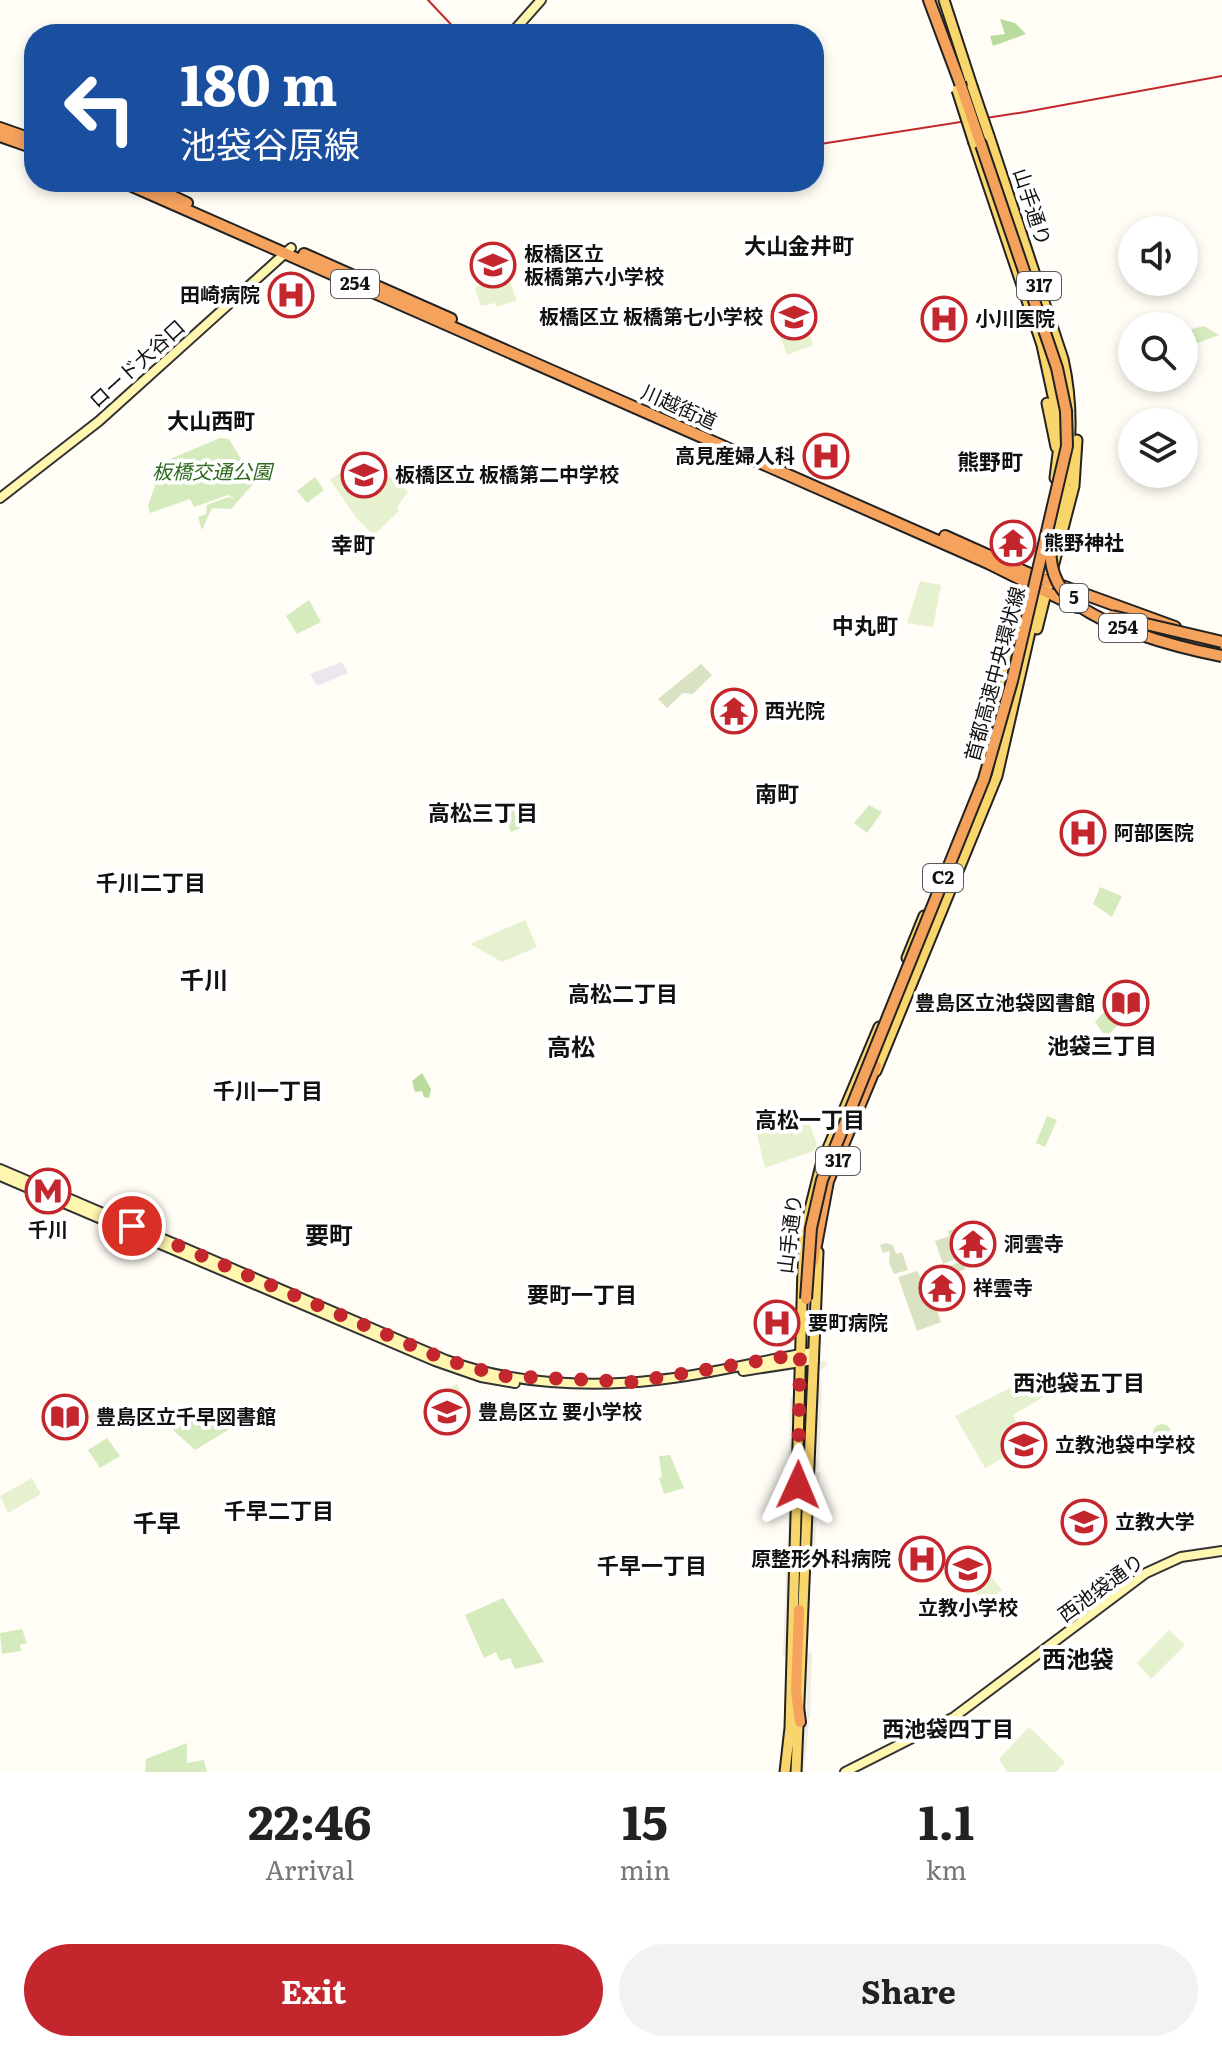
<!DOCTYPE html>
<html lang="en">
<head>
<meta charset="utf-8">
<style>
	body { margin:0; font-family:Literata,"Noto Sans JP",serif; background:#f2f2f2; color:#222; height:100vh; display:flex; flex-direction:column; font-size:30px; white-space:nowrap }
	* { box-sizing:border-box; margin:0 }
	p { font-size:26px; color:#767676 }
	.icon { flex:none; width:44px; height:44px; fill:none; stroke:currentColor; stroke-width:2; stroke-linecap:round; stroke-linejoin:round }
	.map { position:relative; height:1772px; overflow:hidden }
	.side { display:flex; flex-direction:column; background:#fff; flex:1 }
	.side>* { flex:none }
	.top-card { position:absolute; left:24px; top:24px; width:800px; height:168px; border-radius:32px; box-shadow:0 4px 12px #0003; background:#1a4fa0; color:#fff; overflow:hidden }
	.tools { position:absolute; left:1118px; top:216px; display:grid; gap:16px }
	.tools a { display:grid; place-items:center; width:80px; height:80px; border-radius:50%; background:#fff; box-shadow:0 4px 12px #0003; font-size:40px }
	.pin { position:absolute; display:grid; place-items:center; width:68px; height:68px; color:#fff; margin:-34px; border:4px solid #fff; border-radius:50%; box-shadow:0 2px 8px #0007 }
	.me { position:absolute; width:88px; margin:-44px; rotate:1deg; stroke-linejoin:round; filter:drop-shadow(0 0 6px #0008) }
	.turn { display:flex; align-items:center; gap:28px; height:168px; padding:0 24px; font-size:36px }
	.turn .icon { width:104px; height:104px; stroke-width:2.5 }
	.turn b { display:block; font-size:56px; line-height:68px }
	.eta { display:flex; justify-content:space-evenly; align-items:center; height:136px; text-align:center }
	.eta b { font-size:48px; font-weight:700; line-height:56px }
	.action { display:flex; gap:16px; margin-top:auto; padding:16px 24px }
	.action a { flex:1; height:92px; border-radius:48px; background:#c4262e; color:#fff; font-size:32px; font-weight:700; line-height:92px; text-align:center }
	.action a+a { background:#f2f2f2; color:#222 }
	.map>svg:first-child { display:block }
	.industrial { fill:#eee6ef }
	.green { fill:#d5ebbd }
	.forest { fill:#b9dc9c }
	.cemetery { fill:#d9e3c4 }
	.pitch { fill:#e6f2cf }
	.plaza { fill:#f1ede2 }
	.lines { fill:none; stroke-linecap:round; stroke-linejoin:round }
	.highway-tunnel { stroke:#dbdad3; stroke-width:10; stroke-dasharray:10 5; stroke-linecap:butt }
	.secondary-casing { stroke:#333; stroke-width:12 }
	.primary-casing { stroke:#222; stroke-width:13 }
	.highway-casing { stroke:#222; stroke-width:14 }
	.secondary { stroke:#fff6b0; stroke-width:8 }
	.primary { stroke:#f9d66b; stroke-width:9 }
	.highway { stroke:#f5a25d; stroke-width:10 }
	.rail { stroke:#c4262e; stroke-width:2 }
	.primary-bridge-casing { stroke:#222; stroke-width:13; stroke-linecap:butt }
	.highway-bridge-casing { stroke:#222; stroke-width:14; stroke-linecap:butt }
	.primary-bridge { stroke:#f9d66b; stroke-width:9 }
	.highway-bridge { stroke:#f5a25d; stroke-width:10 }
	.route { stroke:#c4262e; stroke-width:14; stroke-dasharray:0 25.2 }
	.labels { text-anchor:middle; stroke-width:8; stroke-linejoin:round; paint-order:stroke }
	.shield { fill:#fff; stroke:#585858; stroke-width:2 }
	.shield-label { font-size:18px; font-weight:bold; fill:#111 }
	.street-label { font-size:20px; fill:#111; stroke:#fff }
	.poi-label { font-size:20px; font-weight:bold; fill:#111; stroke:#fff; text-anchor:start }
	.park-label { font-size:20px; font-style:italic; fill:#2f6b1f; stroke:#fff }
	.neighbourhood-label { font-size:22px; font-weight:bold; fill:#111; stroke:#fff }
	.quarter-label { font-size:24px; font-weight:bold; fill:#111; stroke:#fff }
</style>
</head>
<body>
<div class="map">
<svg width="1222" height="1772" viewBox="0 0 1222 1772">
	<rect width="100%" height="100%" fill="#fffdf5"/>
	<path class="industrial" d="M 342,662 L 348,673 L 317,686 L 310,674 Z"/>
	<path class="green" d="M 1204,326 L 1219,335 L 1184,348 L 1184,331 Z
		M 220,438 L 229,439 L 255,482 L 231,509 L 212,508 L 202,530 L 198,517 L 206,514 L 207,505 L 228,497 L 235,499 L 228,495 L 194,507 L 190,499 L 150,513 L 148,506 L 163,462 Z
		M 315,477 L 324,490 L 307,503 L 297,491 Z
		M 309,600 L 321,622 L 297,634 L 286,616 Z
		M 869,805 L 882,812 L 867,833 L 854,823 Z
		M 512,807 L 521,828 L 511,832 L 502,812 Z
		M 1100,887 L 1122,896 L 1112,917 L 1093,904 Z
		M 1112,1003 L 1126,1017 L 1106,1037 L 1095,1022 Z
		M 1047,1116 L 1057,1120 L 1045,1147 L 1036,1143 Z
		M 212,1406 L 233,1427 L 195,1450 L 173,1430 Z
		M1153 1433a9 9 0 1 1 18 0a9 9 0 1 1-18 0Z
		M1137 1443a9 9 0 1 1 18 0a9 9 0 1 1-18 0Z
		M 107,1438 L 120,1456 L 100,1468 L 88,1450 Z
		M 670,1455 L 684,1488 L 664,1494 L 659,1478 L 662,1477 L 659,1456 Z
		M 503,1598 L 544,1662 L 515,1669 L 510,1658 L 500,1661 L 496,1652 L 484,1658 L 465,1615 Z
		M 22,1629 L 27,1643 L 20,1645 L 21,1651 L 2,1654 L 0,1633 Z
		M 187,1743 L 187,1763 L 204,1760 L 207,1772 L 145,1772 L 146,1759 Z"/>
	<path class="forest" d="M 1000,19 L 1015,23 L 1026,34 L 993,46 L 990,36 L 1005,34 Z
		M 422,1073 L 431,1089 L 429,1098 L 424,1097 L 422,1091 L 415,1092 L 412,1081 Z"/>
	<path class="cemetery" d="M 701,664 L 712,675 L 693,694 L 683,693 L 667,708 L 658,699 Z
		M 961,1227 L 968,1228 L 972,1237 L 961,1241 L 965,1255 L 943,1264 L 935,1241 L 949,1236 L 948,1231 Z
		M 886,1243 L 893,1245 L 896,1254 L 902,1252 L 908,1270 L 894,1274 L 889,1263 L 890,1251 L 883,1253 L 880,1245 Z
		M 963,1261 L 966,1269 L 928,1283 L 941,1322 L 917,1331 L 898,1277 L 917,1271 L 920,1277 Z"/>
	<path class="pitch" d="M 503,265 L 517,300 L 497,307 L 495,303 L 481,306 L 475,289 L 496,267 Z
		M 803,311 L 813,345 L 787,355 L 774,320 Z
		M 359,459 L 367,467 L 374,464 L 408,492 L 397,507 L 399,511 L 374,535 L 358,520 L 330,480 Z
		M 920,581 L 941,585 L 933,627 L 907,623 Z
		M 525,920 L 537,947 L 502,962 L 470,944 Z
		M 804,1121 L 810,1125 L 817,1144 L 813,1151 L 765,1168 L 757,1135 Z
		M 1036,1375 L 1047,1395 L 1013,1415 L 1028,1444 L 985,1468 L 955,1416 Z
		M 457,1384 L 471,1411 L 439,1428 L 425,1401 Z
		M 32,1478 L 41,1494 L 8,1513 L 0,1496 Z
		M 975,1556 L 1002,1590 L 984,1603 L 958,1570 Z
		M 1169,1630 L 1185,1645 L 1151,1679 L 1137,1663 Z
		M 1029,1727 L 1065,1762 L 1056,1772 L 1007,1772 L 999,1759 Z"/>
	<path class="plaza" d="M 821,1361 L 827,1361 L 828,1364 L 819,1372 L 822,1384 L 819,1469 L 813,1467 L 815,1379 L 816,1365 Z
		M 790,1398 L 795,1399 L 795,1407 L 793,1465 L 789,1465 L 789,1455 Z
		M 790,1468 L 794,1471 L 791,1561 L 787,1562 L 781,1561 L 787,1557 Z
		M 820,1472 L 815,1546 L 815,1573 L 808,1567 L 813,1473 Z
		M 782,1569 L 791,1573 L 788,1653 L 783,1657 L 786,1576 Z
		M 812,1652 L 810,1718 L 807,1719 L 806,1654 Z
		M 809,1722 L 804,1772 L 798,1772 L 804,1725 Z"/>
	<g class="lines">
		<path class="highway-tunnel" d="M 808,1395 L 810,1301"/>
		<g class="secondary-casing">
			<path id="secondary" d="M 511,34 L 541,0
				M 0,498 L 99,421 L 291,248
				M 0,1169 L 446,1360 C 511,1384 589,1388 657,1380 C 710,1375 761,1360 813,1352
				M 0,1176 L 435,1361 L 481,1377 L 515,1383
				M 743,1371 L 814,1360
				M 845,1772 L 954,1717 L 1146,1573 L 1181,1557 L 1222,1551"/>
		</g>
		<g class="primary-casing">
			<path id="primary" d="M 944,0 L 972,86
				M 989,136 L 1063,359 C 1080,433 1064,498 1046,570
				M 974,143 L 1042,345 L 1063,442
				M 1047,403 L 1056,447
				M 1055,478 L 1060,437
				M 1053,567 L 1074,486 L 1077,440
				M 1037,629 L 1048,585
				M 995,723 L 1030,582
				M 907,958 L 924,916
				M 876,1071 L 997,776 L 1038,597
				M 785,1772 L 790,1728 L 804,1233 L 821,1165 L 879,1027
				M 796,1772 L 818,1252"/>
		</g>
		<g class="highway-casing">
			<path id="highway" d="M 929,0 L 960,83
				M 0,128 L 34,140
				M 0,136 L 34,148
				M 123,182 L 988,563 L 1077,607
				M 142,182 L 187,203
				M 304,254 L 451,319
				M 945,536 L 1032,575 L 1175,627
				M 1124,628 L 1140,628 L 1162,637
				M 1158,630 L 1222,647
				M 813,1261 L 828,1181 L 876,1066
				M 799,1610 L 796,1692 L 800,1722"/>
		</g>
		<use href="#secondary" class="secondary"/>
		<use href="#primary" class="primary"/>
		<use href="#highway" class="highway"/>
		<path class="rail" d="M 428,0 L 460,34
			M 814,145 L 1025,112 L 1222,76"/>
		<g class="primary-bridge-casing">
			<path id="primary-bridge" d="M 972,86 L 989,136
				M 957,90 L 974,143"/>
		</g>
		<g class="highway-bridge-casing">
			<path id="highway-bridge" d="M 1051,539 C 1049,557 1052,577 1064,592 C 1090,625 1180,648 1222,656
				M 1112,616 L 1222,642
				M 806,1299 L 811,1228 L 822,1180 L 984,779 L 1012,681 L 1067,446 L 1066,411 L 1057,368 L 960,83"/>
		</g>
		<use href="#primary-bridge" class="primary-bridge"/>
		<use href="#highway-bridge" class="highway-bridge"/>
	</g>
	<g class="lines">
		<path class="route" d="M 132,1226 L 446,1360 L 503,1376 L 633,1382 L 800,1354 L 798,1485"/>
	</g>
	<defs>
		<g id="school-ring" transform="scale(2.3)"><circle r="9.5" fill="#fff" stroke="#c4262e" stroke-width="1.5"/><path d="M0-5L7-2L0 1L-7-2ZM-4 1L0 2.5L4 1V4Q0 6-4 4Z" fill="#c4262e"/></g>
		<g id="hospital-ring" transform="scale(2.3)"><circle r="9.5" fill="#fff" stroke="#c4262e" stroke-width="1.5"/><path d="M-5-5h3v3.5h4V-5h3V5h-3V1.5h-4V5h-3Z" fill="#c4262e"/></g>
		<g id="temple-ring" transform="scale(2.3)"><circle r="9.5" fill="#fff" stroke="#c4262e" stroke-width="1.5"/><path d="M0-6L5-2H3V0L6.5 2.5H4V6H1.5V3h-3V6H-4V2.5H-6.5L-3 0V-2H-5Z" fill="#c4262e"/></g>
		<g id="library-ring" transform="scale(2.3)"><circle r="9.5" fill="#fff" stroke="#c4262e" stroke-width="1.5"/><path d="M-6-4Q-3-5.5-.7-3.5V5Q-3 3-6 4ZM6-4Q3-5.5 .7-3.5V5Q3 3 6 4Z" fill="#c4262e"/></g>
		<g id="metro-ring" transform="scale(2.3)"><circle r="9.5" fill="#fff" stroke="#c4262e" stroke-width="1.5"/><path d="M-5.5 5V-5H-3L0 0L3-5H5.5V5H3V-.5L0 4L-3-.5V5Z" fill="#c4262e"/></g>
		<g id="university-ring" transform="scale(2.3)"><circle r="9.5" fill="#fff" stroke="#c4262e" stroke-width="1.5"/><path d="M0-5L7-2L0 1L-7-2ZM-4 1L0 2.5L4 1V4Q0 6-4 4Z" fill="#c4262e"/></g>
	</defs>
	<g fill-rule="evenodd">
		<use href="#school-ring" x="493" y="265"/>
		<use href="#hospital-ring" x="291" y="295"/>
		<use href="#school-ring" x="794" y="317"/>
		<use href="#hospital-ring" x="944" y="319"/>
		<use href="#hospital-ring" x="826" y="456"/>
		<use href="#school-ring" x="364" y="475"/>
		<use href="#temple-ring" x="1013" y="543"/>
		<use href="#temple-ring" x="734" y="711"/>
		<use href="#hospital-ring" x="1083" y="833"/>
		<use href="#library-ring" x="1126" y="1003"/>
		<use href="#metro-ring" x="48" y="1191"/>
		<use href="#temple-ring" x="973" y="1244"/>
		<use href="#temple-ring" x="942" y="1288"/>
		<use href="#hospital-ring" x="777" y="1323"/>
		<use href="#school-ring" x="447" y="1412"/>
		<use href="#library-ring" x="65" y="1417"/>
		<use href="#school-ring" x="1024" y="1445"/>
		<use href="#university-ring" x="1084" y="1522"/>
		<use href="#hospital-ring" x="922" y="1559"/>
		<use href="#school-ring" x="968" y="1569"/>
	</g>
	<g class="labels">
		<g class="shield">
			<rect x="331" y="270" width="48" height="28" rx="6"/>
			<rect x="1017" y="272" width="44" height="28" rx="6"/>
			<rect x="1060" y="584" width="28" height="28" rx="6"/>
			<rect x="1099" y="614" width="48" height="28" rx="6"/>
			<rect x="923" y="864" width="40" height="28" rx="6"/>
			<rect x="816" y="1147" width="44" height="28" rx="6"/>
		</g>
		<g class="shield-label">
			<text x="355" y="290">254</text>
			<text x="1039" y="292">317</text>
			<text x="1074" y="604">5</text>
			<text x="1123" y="634">254</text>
			<text x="943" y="884">C2</text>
			<text x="838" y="1167">317</text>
		</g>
		<g class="street-label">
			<text transform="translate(1032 207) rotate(72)" y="7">山手通り</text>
			<text transform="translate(137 364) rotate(-42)" y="7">ロード大谷口</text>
			<text transform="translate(679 407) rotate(24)" y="7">川越街道</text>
			<text transform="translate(995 674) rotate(-75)" y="7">首都高速中央環状線</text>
			<text transform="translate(790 1234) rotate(-83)" y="7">山手通り</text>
			<text transform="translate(1101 1588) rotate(-36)" y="7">西池袋通り</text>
		</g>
		<g class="poi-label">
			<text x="524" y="261">板橋区立<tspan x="524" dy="23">板橋第六小学校</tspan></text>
			<text x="260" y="302" text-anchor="end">田崎病院</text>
			<text x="763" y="324" text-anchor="end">板橋区立 板橋第七小学校</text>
			<text x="975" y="326">小川医院</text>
			<text x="795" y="463" text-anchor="end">高見産婦人科</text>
			<text x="395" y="482">板橋区立 板橋第二中学校</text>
			<text x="1044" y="550">熊野神社</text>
			<text x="765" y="718">西光院</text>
			<text x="1114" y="840">阿部医院</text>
			<text x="1095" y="1010" text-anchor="end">豊島区立池袋図書館</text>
			<text x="48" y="1237" text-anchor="middle">千川</text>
			<text x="1004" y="1251">洞雲寺</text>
			<text x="973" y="1295">祥雲寺</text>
			<text x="808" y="1330">要町病院</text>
			<text x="478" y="1419">豊島区立 要小学校</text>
			<text x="96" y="1424">豊島区立千早図書館</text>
			<text x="1055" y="1452">立教池袋中学校</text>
			<text x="1115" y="1529">立教大学</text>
			<text x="891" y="1566" text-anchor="end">原整形外科病院</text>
			<text x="968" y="1615" text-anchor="middle">立教小学校</text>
		</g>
		<g class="park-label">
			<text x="212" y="479">板橋交通公園</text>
		</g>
		<g class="neighbourhood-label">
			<text x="799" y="254">大山金井町</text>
			<text x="211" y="429">大山西町</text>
			<text x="990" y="470">熊野町</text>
			<text x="353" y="553">幸町</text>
			<text x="865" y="634">中丸町</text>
			<text x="777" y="802">南町</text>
			<text x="483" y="821">高松三丁目</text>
			<text x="151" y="891">千川二丁目</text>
			<text x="623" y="1002">高松二丁目</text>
			<text x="1102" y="1054">池袋三丁目</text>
			<text x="268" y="1099">千川一丁目</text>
			<text x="810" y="1128">高松一丁目</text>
			<text x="582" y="1303">要町一丁目</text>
			<text x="1079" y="1391">西池袋五丁目</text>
			<text x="279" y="1519">千早二丁目</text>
			<text x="652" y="1574">千早一丁目</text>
			<text x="948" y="1737">西池袋四丁目</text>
		</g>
		<g class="quarter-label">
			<text x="204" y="989">千川</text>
			<text x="571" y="1056">高松</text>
			<text x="329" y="1244">要町</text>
			<text x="157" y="1532">千早</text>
			<text x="1078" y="1668">西池袋</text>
		</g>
	</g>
</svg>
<div class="tools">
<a><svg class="icon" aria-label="sound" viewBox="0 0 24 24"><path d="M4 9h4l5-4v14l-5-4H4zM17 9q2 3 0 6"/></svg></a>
<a><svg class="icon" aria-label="search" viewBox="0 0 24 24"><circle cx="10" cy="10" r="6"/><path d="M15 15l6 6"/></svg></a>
<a><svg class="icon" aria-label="layers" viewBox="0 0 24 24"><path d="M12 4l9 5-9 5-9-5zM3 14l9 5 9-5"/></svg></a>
</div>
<div class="pin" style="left:132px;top:1226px;background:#d93025"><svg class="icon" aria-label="arrive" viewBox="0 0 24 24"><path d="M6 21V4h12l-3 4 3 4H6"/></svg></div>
<svg class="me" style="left:798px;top:1485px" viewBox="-20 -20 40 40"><path d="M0-17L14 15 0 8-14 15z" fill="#c4262e" stroke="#fff" stroke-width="4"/></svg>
<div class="top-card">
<div class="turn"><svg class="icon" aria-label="left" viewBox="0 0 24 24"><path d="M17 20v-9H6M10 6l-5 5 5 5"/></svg><div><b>180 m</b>池袋谷原線</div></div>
</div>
</div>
<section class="side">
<div class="eta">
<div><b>22:46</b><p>Arrival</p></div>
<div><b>15</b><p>min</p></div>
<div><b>1.1</b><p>km</p></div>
</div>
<div class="action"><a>Exit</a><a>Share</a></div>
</section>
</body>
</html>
